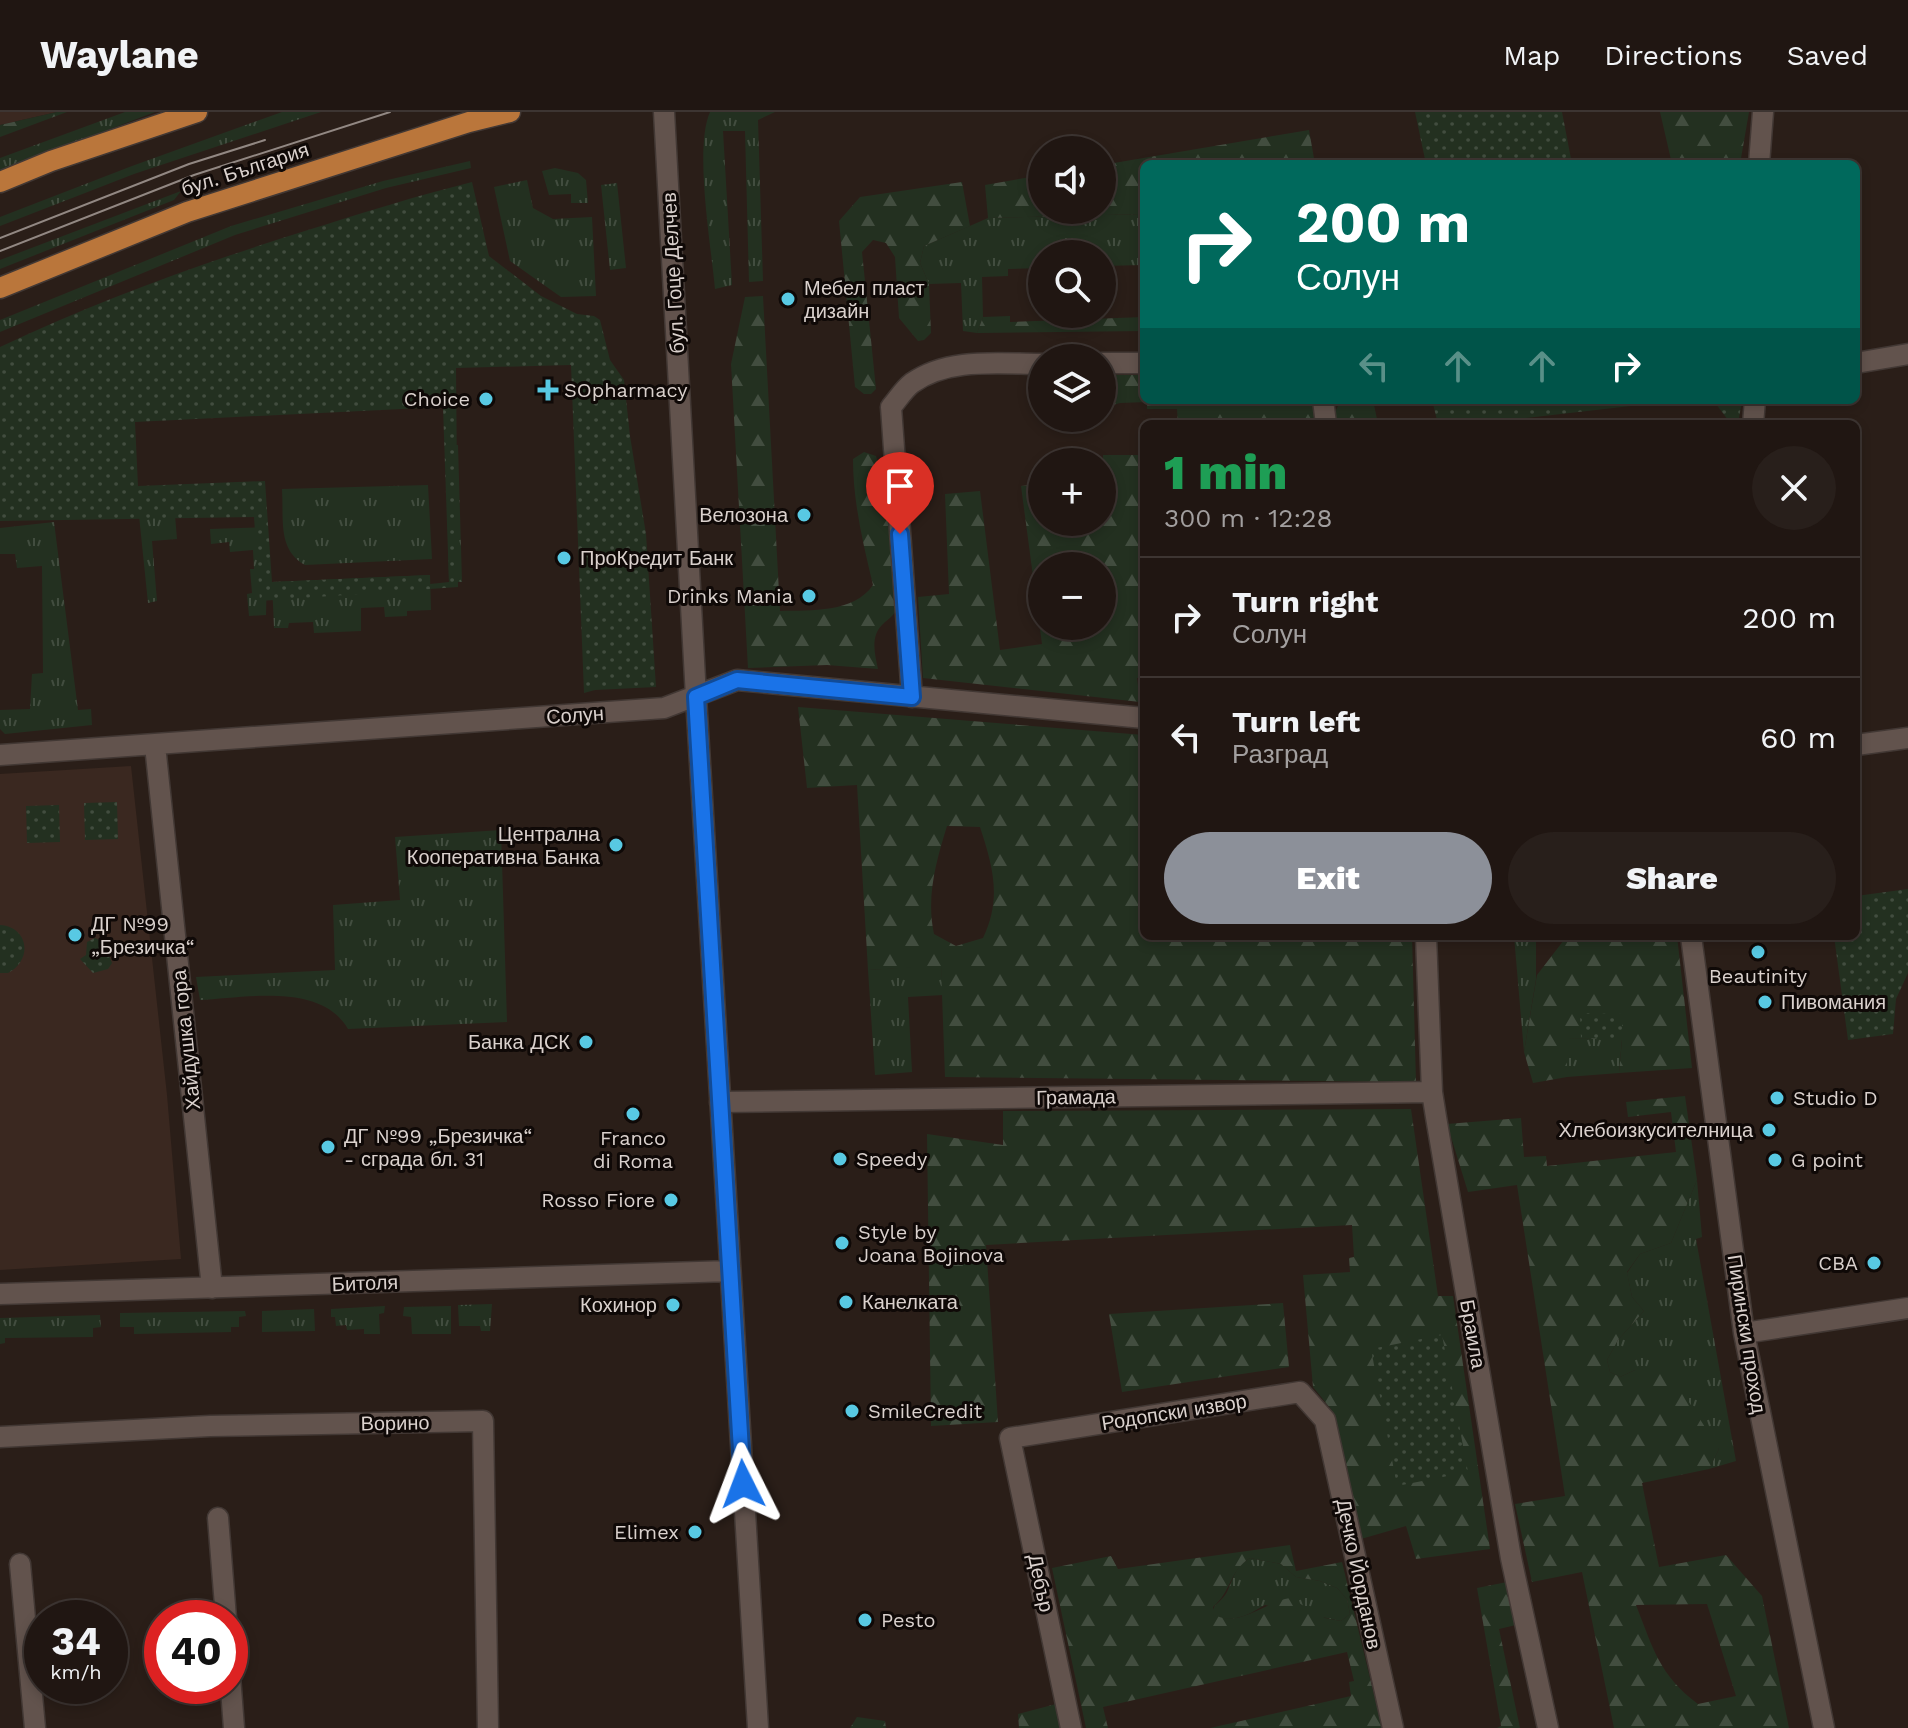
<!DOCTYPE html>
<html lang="en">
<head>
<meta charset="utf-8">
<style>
	body { margin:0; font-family:"Work Sans",sans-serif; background:#281f1b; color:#f1f3f6; height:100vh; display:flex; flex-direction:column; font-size:30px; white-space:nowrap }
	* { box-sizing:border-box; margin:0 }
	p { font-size:26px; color:#a29f9f }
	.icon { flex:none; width:44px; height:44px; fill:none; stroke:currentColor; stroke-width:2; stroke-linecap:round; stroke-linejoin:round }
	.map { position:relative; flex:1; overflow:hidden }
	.sheet { position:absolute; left:1140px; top:308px; width:720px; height:520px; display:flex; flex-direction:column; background:#201612; border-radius:12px; box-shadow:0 4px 12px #0003,0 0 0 2px #3d3532 }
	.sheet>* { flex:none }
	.banner { position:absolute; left:1140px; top:48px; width:720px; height:244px; border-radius:12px; box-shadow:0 4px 12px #0003,0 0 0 2px #3d3532; background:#00695c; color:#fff; overflow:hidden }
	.tools { position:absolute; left:1028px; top:24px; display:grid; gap:16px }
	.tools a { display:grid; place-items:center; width:88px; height:88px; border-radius:50%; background:#201612; box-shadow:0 4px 12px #0003,0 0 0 2px #3d3532; font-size:40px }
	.speed { position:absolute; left:24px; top:1488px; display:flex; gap:16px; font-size:40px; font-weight:700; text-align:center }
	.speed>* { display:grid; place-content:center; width:104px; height:104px; border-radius:50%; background:#201612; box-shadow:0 4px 12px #0003,0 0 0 2px #3d3532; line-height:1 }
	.speed small { font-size:20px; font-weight:400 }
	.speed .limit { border:12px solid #d22; background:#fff; color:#111 }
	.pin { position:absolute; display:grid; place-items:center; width:68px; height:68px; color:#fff; margin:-82px -34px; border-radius:50% 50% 50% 0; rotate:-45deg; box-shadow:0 0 8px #0007 }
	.pin .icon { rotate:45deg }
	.me { position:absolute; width:88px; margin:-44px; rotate:357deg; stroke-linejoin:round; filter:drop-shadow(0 0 6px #0008) }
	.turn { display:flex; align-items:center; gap:28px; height:168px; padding:0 24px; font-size:36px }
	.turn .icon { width:104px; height:104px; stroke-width:2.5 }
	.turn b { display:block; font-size:56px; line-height:68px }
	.lanes { display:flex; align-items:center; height:76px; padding:0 24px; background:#0003; justify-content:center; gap:40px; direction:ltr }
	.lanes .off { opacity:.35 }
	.round { display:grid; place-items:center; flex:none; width:84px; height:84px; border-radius:42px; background:#281f1b }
	.overview { display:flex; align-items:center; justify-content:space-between; height:136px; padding:0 24px }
	h1 { font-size:48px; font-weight:800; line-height:60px; color:#1e9e55 }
	.action { display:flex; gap:16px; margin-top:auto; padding:16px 24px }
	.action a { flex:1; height:92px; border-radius:48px; background:#8c9099; color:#fff; font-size:32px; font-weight:800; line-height:92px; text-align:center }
	.action a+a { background:#281f1b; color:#f1f3f6 }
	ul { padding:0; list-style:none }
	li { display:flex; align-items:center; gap:24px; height:120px; padding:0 24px; border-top:2px solid #3d3532 }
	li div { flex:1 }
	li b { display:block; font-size:30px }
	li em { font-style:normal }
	header { display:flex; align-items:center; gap:48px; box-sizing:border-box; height:112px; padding:0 40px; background:#201612; border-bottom:2px solid #3d3532 }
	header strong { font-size:38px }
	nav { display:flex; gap:44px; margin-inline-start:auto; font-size:28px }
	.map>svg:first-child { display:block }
	.built { fill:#3a2820 }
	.grass { fill:url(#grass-tufts) }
	.forest { fill:url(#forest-firs); fill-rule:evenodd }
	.park { fill:url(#park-dots); fill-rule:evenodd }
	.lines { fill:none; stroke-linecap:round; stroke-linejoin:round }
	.minor-casing { stroke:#423834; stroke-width:23 }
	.major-casing { stroke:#423834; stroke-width:23 }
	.minor { stroke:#62534d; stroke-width:20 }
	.major { stroke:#ba763b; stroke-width:20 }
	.tram { stroke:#928883; stroke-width:2 }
	.route-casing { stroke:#114b97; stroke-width:20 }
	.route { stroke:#1a73e8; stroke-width:14 }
	.poi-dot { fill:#58c9e3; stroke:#0f0907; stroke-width:3 }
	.labels { text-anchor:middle; stroke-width:6; stroke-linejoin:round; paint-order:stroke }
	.street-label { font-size:20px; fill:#dad1cd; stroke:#0f0907 }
	.poi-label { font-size:20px; fill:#dad1cd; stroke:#0f0907; text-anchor:start }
</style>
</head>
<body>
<header>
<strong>Waylane</strong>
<nav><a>Map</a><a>Directions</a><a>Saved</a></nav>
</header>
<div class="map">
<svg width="1908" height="1616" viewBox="0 0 1908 1616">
	<defs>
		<pattern id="grass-tufts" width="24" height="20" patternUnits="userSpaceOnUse" patternTransform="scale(2)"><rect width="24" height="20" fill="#233020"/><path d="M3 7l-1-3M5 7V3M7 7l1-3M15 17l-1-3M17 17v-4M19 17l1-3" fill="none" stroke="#424d3f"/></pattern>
		<pattern id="forest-firs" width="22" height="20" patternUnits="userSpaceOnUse" patternTransform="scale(2)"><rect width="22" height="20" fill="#233020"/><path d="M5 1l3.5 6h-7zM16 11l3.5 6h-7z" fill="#424d3f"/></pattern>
		<pattern id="park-dots" width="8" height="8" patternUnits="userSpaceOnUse" patternTransform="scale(2)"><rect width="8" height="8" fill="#233020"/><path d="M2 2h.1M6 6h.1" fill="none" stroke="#424d3f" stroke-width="1.8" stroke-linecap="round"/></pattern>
	</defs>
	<rect width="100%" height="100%" fill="#2a1e18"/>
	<path class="built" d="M 0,0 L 57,0 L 0,13 Z
		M 131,654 L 167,983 L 181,1147 L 0,1158 L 0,662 Z"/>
	<path class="grass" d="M 125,0 L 155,0 L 0,59 L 0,46 Z
		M 282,0 L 321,0 L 134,62 L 0,114 L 0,105 L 132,54 Z
		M 710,0 L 775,0 L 758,8 L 763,169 L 749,170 L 745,19 L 723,19 L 732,173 L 715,177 C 711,133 694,36 710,0 Z
		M 470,49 L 471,56 L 386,76 L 235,123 L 0,220 L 0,208 L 231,114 L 383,69 Z
		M 555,56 L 578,61 L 586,68 L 588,91 L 571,91 L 571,82 L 549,83 L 542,59 Z
		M 527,68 L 533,96 L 553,107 L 592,105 L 596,184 L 561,185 L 510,149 L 494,75 Z
		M 617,71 L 626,156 L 610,158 L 601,73 Z
		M 181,79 L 174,88 L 0,157 L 0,148 Z
		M 1144,102 L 1144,153 L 1102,154 L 1102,142 L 1042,142 L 1042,156 L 1008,157 L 1008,164 L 982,165 L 983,205 L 977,221 L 963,219 L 961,171 L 929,172 L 920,151 L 924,134 L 988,106 Z
		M 446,333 L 458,333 L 462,470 L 449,470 Z
		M 428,373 L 432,447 L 305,453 C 277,438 284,406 282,377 Z
		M 173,380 L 177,427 L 152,429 L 157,489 L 148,491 L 137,384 Z
		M 54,410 L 78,598 L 91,597 L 92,613 L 5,622 L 0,617 L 0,598 L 30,597 L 32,562 L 43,561 L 42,454 L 17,456 L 15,442 L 0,442 L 0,416 Z
		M 268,415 L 266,503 L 249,504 L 247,482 L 252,481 L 250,457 L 254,457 L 253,438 L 230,440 L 229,430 L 211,432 L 210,417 Z
		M 430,463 L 431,498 L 407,499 L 407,504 L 385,505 L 384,495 L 361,496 L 361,519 L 314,521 L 313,510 L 289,511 L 288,516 L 274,516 L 272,470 Z
		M 501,718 L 507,910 L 348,917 C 321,870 245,886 200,888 L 196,865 L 335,858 L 333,793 L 400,788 L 395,725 Z
		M 1514,824 L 1536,824 L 1536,867 L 1524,940 Z
		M 941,853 L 943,883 L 908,885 L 912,960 L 875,963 L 868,858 Z
		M 1567,926 L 1622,927 L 1619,961 L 1567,965 Z
		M 1697,1068 L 1702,1125 L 1696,1127 L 1736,1349 L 1709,1357 L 1719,1337 L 1635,1258 L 1620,1265 L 1610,1260 L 1607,1248 L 1618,1228 L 1644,1199 L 1632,1185 L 1627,1161 L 1640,1142 L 1671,1131 Z
		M 492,1192 L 490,1219 L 481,1219 L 480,1214 L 459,1214 L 458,1193 Z
		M 385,1194 L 384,1201 L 379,1202 L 380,1222 L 364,1222 L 364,1217 L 347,1218 L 346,1213 L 336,1214 L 335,1205 L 331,1205 L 331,1197 Z
		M 451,1194 L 451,1222 L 412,1222 L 411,1205 L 403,1204 L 404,1195 Z
		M 314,1197 L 315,1219 L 262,1220 L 262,1199 Z
		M 245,1199 L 246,1204 L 239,1205 L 239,1215 L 231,1215 L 231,1220 L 134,1222 L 134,1215 L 120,1215 L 120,1201 Z
		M 100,1203 L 101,1215 L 93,1216 L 93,1225 L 5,1226 L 5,1231 L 0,1232 L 0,1206 Z
		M 1250,1446 L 1281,1452 L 1296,1465 L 1320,1469 L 1337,1476 L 1347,1487 L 1350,1502 L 1341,1509 L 1265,1493 C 1248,1503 1231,1513 1212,1502 C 1213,1491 1222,1490 1227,1480 C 1234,1465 1235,1455 1250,1446 Z"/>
	<path class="forest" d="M 57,0 L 67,0 L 0,25 L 0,13 Z
		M 1660,0 L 1749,0 L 1740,52 L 1672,52 Z
		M 1309,18 L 1315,52 L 1144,52 L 1144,102 L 988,106 L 985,73 L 1042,63 L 1042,98 L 1102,98 L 1102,53 Z
		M 962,70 L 970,114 L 924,134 L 920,151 L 929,172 L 931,221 L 924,228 L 918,229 L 899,206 L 895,145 L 886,131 L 873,128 L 862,140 L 876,277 L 871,282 L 864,282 L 855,275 L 839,109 L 860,85 Z
		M 763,184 L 780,499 C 811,498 854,501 873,473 C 863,431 853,390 853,347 L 864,340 L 876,344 L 889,395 L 898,493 C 894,505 890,505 882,513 C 870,525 875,543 878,557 L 827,553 L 748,556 L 731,252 L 745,185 Z
		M 1010,204 L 1010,210 L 1144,205 L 1144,219 L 977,221 L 983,205 Z
		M 1102,263 L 1144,263 L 1144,288 L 1313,288 L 1316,312 L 1304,312 L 1303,307 L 1262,312 L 1178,312 L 1177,297 L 1147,297 L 1147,290 L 1120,291 L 1102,296 Z
		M 1341,288 L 1373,288 L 1378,312 L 1336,312 L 1336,298 Z
		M 1103,343 L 1144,343 L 1144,566 L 1137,566 L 1140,590 L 923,566 L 918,485 L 949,482 L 945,382 L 980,379 L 1000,538 L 1042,532 L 1021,374 L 1042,372 L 1042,410 L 1102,410 ZM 1042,454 L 1102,454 L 1102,514 L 1042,514 Z
		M 798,595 L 1144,623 L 1144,824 L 1412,824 L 1416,970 L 945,965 L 941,854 L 868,858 L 857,673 L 807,676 ZM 947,714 L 980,715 C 993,755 1002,786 983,826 L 956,834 L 934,822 C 926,785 936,750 947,714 Z
		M 1567,824 L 1677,824 L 1692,956 L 1619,961 L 1622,928 L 1567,926 L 1567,965 L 1533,971 L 1524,940 L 1537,863 Z
		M 1685,984 L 1697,1068 L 1671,1131 L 1640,1142 L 1627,1160 L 1632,1185 L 1644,1199 L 1618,1228 L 1607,1248 L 1610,1260 L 1620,1265 L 1635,1258 L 1671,1262 L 1719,1337 L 1709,1357 L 1642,1371 L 1659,1455 L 1726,1443 L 1762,1484 L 1789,1616 L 1614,1616 L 1582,1460 L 1532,1470 L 1515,1392 L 1565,1384 L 1517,1073 L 1468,1080 L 1447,1012 L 1521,1006 L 1524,1045 L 1546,1044 L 1547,1054 L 1676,1040 L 1671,1000 L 1628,1005 L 1626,990 ZM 1707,1492 L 1736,1584 L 1698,1592 C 1659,1563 1653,1536 1636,1493 Z
		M 1411,997 L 1438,1184 L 1453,1184 L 1490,1437 L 1416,1447 L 1406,1414 L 1361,1427 L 1334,1301 L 1313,1275 L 1303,1163 L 1350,1160 L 1349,1146 L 1354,1145 L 1352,1113 L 986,1133 L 998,1310 L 931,1314 L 927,1022 L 1003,1033 L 1003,999 Z
		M 1283,1191 L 1289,1255 L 1122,1280 L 1109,1202 Z
		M 1290,1433 L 1296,1459 L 1342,1450 L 1382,1616 L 1210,1616 L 1351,1584 L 1349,1570 L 1354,1569 L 1347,1540 L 1103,1595 L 1108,1616 L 1086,1616 L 1052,1456 L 1111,1444 L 1118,1457 ZM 1250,1446 L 1281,1452 L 1296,1465 L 1320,1469 L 1337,1476 L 1347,1487 L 1350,1502 L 1341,1509 L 1325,1506 L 1290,1486 C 1264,1490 1238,1517 1213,1502 L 1213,1495 C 1231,1480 1230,1458 1250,1446 Z
		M 1507,1470 L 1516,1513 L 1499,1517 L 1520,1616 L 1497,1616 L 1501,1614 L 1477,1476 Z
		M 1056,1592 L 1062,1616 L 1019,1616 L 1018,1602 Z
		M 857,1605 L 885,1609 L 886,1616 L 850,1616 Z"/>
	<path class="park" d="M 1415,0 L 1562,0 L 1572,52 L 1426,52 Z
		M 472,70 L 489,144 L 541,184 L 577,202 L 594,204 L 600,208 L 610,248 L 624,268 L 630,324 L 646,422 L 656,575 L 595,578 L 584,581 L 571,253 L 456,256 L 458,475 L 260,489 L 254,405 L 0,409 L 0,235 C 100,188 202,151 308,118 C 362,101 416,84 472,70 ZM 443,295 L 449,470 L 430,472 L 430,463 L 272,470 L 265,369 L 138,374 L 135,310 Z
		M 1432,288 L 1683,288 L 1475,312 L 1438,312 Z
		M 1713,288 L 1742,288 L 1738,312 L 1731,312 Z
		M 117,690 L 118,727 L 85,728 L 84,691 Z
		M 59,693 L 60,730 L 27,731 L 26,694 Z
		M 1908,777 L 1908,861 L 1896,887 L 1893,922 L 1848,928 L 1834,824 L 1856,824 L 1856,784 Z
		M 0,813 C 29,815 33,848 8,861 L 0,861 Z
		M 95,826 L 104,830 L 112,851 L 108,857 L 93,861 L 80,847 L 86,843 L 87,830 Z
		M 1580,901 L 1622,902 L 1622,927 L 1581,926 Z
		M 1442,1223 L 1468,1360 L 1397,1374 L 1371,1237 Z"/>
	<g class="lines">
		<g class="minor-casing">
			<path id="minor" d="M 664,0 L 696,585 L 758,1616
				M 1759,52 L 1763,0
				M 1102,251 L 1144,251
				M 1856,251 L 1908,242
				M 1323,288 L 1326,312
				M 1753,312 L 1755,288
				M 912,585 L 891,295 C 898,287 904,277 912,271 C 949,245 999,252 1042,252
				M 155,633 L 212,1176
				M 1856,633 L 1908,626
				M 0,643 L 664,596 L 737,568 L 1144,606
				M 1426,824 L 1432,980 L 1436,1005 L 1511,1446 L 1548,1616
				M 1691,824 L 1744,1221 L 1824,1616
				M 720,990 L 1432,980
				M 0,1182 L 730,1159
				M 1744,1221 L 1908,1196
				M 0,1325 L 210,1314 L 483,1309 L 488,1616
				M 218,1406 L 226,1506
				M 20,1452 L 35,1616
				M 230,1564 L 234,1616
				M 1071,1616 L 1010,1326 L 1300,1280 L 1325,1308 L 1393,1616"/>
		</g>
		<g class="major-casing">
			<path id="major" d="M 0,70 L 51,49 L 197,0
				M 0,176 L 187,100 L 469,10 L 510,0"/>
		</g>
		<use href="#minor" class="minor"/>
		<use href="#major" class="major"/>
		<path class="tram" d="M 0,126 L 189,52 L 265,28
			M 0,139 L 194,63 L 390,0"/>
	</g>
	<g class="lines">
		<g class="route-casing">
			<path id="route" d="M 743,1372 L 696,585 L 737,568 L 912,585 L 900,422"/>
		</g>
		<use href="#route" class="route"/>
	</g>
	<g class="poi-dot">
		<circle cx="788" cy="187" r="8"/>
		<path d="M544 266h8v8h8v8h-8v8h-8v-8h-8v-8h8z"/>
		<circle cx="486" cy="287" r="8"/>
		<circle cx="804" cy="403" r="8"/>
		<circle cx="564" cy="446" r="8"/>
		<circle cx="809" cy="484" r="8"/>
		<circle cx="616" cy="733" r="8"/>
		<circle cx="75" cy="823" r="8"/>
		<circle cx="1758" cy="840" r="8"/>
		<circle cx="1765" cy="890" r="8"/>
		<circle cx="586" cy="930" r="8"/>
		<circle cx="1777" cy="986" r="8"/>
		<circle cx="633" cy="1002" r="8"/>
		<circle cx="1769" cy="1018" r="8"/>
		<circle cx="328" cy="1035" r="8"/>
		<circle cx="840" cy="1047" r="8"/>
		<circle cx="1775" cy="1048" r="8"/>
		<circle cx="671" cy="1088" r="8"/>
		<circle cx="842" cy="1131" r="8"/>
		<circle cx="1874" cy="1151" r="8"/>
		<circle cx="846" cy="1190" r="8"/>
		<circle cx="673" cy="1193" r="8"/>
		<circle cx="852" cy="1299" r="8"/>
		<circle cx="695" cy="1420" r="8"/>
		<circle cx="865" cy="1508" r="8"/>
	</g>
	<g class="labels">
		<g class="street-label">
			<text transform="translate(245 57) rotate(-18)" y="7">бул. България</text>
			<text transform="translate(673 161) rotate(-93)" y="7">бул. Гоце Делчев</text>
			<text transform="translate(575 603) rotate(-4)" y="7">Солун</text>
			<text transform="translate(186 928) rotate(-96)" y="7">Хайдушка гора</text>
			<text transform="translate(1076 985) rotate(-1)" y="7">Грамада</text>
			<text transform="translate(365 1171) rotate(-2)" y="7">Битоля</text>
			<text transform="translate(1473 1222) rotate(80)" y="7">Браила</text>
			<text transform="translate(1747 1222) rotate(81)" y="7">Пирински проход</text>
			<text transform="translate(1174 1300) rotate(-9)" y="7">Родопски извор</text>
			<text transform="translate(395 1311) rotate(-1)" y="7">Ворино</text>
			<text transform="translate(1359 1462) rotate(78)" y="7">Дечко Йорданов</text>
			<text transform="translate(1041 1471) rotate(78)" y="7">Дебър</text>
		</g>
		<g class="poi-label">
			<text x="804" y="183">Мебел пласт<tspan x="804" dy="23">дизайн</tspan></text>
			<text x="564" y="285">SOpharmacy</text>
			<text x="470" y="294" text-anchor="end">Choice</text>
			<text x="788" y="410" text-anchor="end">Велозона</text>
			<text x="580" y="453">ПроКредит Банк</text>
			<text x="793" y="491" text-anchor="end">Drinks Mania</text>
			<text x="600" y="729" text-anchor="end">Централна<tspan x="600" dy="23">Кооперативна Банка</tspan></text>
			<text x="91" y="819">ДГ №99<tspan x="91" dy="23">„Брезичка“</tspan></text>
			<text x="1758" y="871" text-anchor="middle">Beautinity</text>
			<text x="1781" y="897">Пивомания</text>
			<text x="570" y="937" text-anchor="end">Банка ДСК</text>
			<text x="1793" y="993">Studio D</text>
			<text x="1753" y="1025" text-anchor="end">Хлебоизкусителница</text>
			<text x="344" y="1031">ДГ №99 „Брезичка“<tspan x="344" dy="23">- сграда бл. 31</tspan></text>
			<text x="633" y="1033" text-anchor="middle">Franco<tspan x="633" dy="23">di Roma</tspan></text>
			<text x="856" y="1054">Speedy</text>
			<text x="1791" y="1055">G point</text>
			<text x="655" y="1095" text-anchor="end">Rosso Fiore</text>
			<text x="858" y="1127">Style by<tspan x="858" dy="23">Joana Bojinova</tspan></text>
			<text x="1858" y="1158" text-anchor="end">CBA</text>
			<text x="862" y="1197">Канелката</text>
			<text x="657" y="1200" text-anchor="end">Кохинор</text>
			<text x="868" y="1306">SmileCredit</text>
			<text x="679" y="1427" text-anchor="end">Elimex</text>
			<text x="881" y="1515">Pesto</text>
		</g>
	</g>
</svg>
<div class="tools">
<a><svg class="icon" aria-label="sound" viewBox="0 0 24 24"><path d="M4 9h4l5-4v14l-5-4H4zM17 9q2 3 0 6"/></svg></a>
<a><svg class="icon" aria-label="search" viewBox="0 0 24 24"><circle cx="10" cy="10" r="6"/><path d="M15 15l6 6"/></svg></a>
<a><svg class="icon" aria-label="layers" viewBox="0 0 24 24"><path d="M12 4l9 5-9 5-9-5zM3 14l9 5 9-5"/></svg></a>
<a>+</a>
<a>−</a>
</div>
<div class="speed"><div>34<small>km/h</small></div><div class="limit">40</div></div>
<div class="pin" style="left:900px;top:422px;background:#d93025"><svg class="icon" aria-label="arrive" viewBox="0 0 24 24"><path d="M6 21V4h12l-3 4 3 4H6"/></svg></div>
<svg class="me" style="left:743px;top:1372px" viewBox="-20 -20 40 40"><path d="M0-17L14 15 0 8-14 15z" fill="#1a73e8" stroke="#fff" stroke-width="4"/></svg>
<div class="banner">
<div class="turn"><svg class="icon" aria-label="right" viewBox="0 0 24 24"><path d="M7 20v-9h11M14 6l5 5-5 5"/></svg><div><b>200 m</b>Солун</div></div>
<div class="lanes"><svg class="icon off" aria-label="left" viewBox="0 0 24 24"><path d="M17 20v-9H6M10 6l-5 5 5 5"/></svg><svg class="icon off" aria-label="ahead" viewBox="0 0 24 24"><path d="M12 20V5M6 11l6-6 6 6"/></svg><svg class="icon off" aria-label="ahead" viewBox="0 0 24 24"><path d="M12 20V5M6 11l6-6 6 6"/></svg><svg class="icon" aria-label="right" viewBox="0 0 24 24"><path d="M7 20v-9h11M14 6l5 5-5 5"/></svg></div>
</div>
<section class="sheet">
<div class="overview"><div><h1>1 min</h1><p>300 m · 12:28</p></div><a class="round"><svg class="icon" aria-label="close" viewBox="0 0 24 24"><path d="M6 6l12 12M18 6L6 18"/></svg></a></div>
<ul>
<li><svg class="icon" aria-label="right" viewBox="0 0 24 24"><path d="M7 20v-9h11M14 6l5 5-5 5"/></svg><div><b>Turn right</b><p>Солун</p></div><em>200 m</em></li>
<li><svg class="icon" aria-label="left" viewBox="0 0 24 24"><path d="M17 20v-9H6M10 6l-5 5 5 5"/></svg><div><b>Turn left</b><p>Разград</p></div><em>60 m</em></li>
</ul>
<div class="action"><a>Exit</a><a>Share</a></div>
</section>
</div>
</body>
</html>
